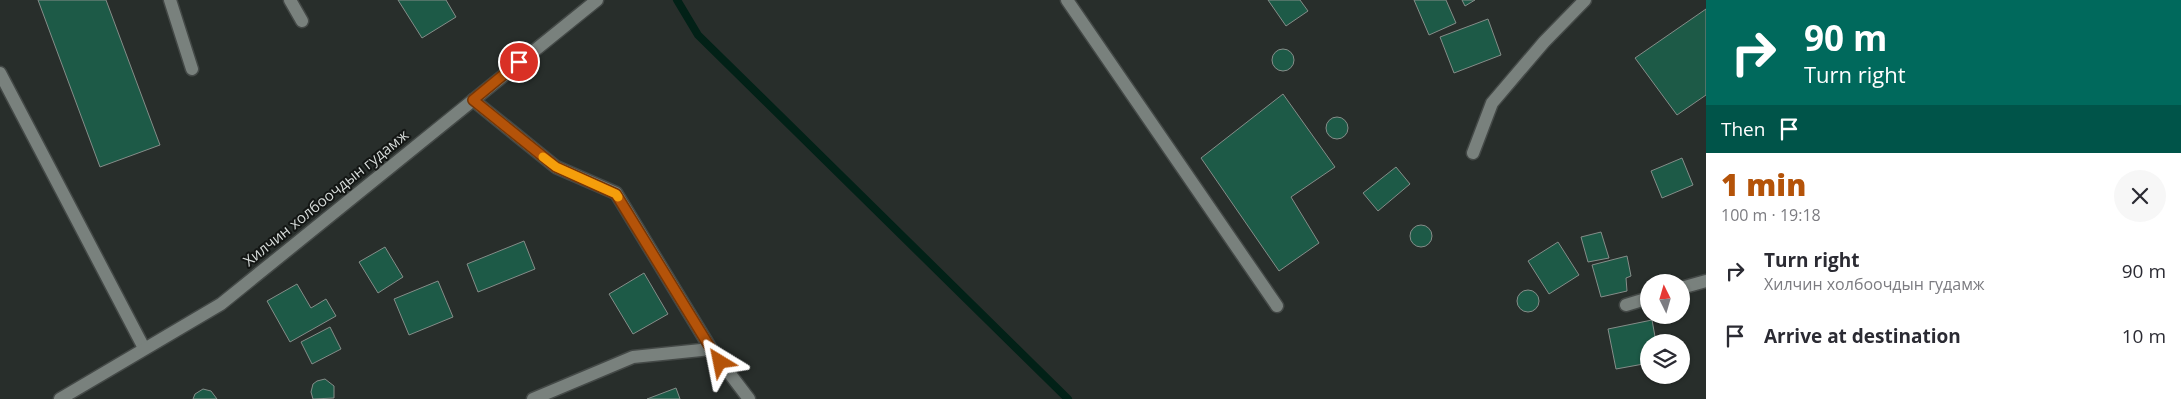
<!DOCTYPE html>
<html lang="en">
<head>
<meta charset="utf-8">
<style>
	body { margin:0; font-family:"Open Sans",sans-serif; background:#f7f7f7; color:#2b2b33; height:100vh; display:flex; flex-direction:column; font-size:19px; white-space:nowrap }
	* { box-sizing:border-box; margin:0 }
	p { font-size:16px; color:#7c7c81 }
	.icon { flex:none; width:28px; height:28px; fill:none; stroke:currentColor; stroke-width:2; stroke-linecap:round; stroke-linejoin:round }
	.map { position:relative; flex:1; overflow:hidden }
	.sheet { display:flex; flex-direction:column; background:#fff; width:475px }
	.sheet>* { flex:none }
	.hud { background:#00695c; color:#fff; overflow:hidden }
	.needle { width:32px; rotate:355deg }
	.fabs { position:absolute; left:1640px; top:274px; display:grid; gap:10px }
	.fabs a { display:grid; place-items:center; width:50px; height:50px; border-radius:50%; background:#fff; box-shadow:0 1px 4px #0004; font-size:25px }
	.pin { position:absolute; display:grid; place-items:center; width:42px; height:42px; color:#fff; margin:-21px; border:2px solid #fff; border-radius:50%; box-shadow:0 1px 5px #0007 }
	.me { position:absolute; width:55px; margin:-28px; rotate:325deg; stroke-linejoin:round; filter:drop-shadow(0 0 4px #0008) }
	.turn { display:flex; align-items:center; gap:18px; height:105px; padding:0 15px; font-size:22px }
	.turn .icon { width:65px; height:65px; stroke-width:2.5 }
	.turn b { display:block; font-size:35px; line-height:42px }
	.then { display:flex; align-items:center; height:48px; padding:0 15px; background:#0003; gap:10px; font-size:19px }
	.round { display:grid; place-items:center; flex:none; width:52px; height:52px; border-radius:26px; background:#f7f7f7 }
	.headline { display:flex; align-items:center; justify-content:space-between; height:85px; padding:0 15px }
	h1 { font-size:30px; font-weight:800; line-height:38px; color:#b45309 }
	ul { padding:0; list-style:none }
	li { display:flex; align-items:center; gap:15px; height:65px; padding:0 15px }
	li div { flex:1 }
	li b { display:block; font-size:19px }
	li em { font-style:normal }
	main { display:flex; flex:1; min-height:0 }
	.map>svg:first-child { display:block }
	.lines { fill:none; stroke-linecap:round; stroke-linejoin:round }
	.stream { stroke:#022117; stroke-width:8 }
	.building { fill:#1d5a47; stroke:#858d89 }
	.service-casing { stroke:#444947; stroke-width:15 }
	.minor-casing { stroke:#444947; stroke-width:15 }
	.secondary-casing { stroke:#444947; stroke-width:15 }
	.service { stroke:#79817d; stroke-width:12 }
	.minor { stroke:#79817d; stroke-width:12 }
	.secondary { stroke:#79817d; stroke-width:12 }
	.route-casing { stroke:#753606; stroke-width:12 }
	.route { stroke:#b45309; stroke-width:9 }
	.slow { stroke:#f59e0b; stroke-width:9 }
	.labels { text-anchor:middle; stroke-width:4; stroke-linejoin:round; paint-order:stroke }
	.street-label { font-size:15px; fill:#d7dcda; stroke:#131614 }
</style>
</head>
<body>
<main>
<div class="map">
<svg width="1706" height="399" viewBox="0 0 1706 399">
	<rect width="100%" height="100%" fill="#282e2b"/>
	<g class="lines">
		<path class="stream" d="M 677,0 L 698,35 L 1068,399"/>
	</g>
	<path class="building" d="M 38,0 L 106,0 L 160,145 L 100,167 Z
		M 398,0 L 446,0 L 456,17 L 422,38 Z
		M 1268,0 L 1300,0 L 1308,11 L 1286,26 Z
		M 1414,0 L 1446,0 L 1456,23 L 1429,35 Z
		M 1462,0 L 1475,0 L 1465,6 Z
		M 1706,9 L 1706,95 L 1677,115 L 1635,58 Z
		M 1488,19 L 1501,55 L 1454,73 L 1440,37 Z
		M1272 60a11 11 0 1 1 22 0a11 11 0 1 1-22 0Z
		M 1283,94 L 1335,167 L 1291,197 L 1319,243 L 1279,271 L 1201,158 Z
		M1326 128a11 11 0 1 1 22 0a11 11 0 1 1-22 0Z
		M 1682,158 L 1693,185 L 1662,198 L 1651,171 Z
		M 1396,167 L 1410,184 L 1378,211 L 1363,193 Z
		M1410 236a11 11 0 1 1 22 0a11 11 0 1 1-22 0Z
		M 1601,232 L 1609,258 L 1588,262 L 1581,237 Z
		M 524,241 L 535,269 L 478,292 L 467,264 Z
		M 1558,242 L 1579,275 L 1549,294 L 1528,261 Z
		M 385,247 L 403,277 L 378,293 L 359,262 Z
		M 1627,256 L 1631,276 L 1626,278 L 1627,291 L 1601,297 L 1592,265 Z
		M 644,273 L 668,314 L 633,334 L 609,294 Z
		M 438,281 L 453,317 L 409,335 L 394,299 Z
		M 297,284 L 311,308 L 326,299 L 336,316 L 290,342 L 267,301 Z
		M1517 301a11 11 0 1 1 22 0a11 11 0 1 1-22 0Z
		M 1652,320 L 1656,342 L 1649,342 L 1649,363 L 1616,369 L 1608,329 Z
		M 330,327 L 341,349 L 312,364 L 301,342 Z
		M 325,379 L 334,386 L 334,398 L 313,399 L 311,392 L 313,384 L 317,381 Z
		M 676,388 L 680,399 L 647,399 Z
		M 203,389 L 211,391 L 217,399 L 193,399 L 195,394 Z"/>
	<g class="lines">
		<g class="service-casing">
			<path id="service" d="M 170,0 L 192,69
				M 290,0 L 302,21
				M 1067,0 L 1277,306
				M 0,73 L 144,348
				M 1473,153 L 1492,103 L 1544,42 L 1585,0"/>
		</g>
		<g class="minor-casing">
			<path id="minor" d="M 473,100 L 556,167 L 616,193 L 711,349 L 749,399
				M 1681,288 L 1706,281
				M 1626,305 L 1649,298
				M 533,399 L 633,357 L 711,349"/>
		</g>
		<g class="secondary-casing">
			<path id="secondary" d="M 60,399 L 221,304 L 597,0"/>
		</g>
		<use href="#service" class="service"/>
		<use href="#minor" class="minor"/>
		<use href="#secondary" class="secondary"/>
	</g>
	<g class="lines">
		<g class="route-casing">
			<path id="route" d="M 519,62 L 473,100 L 556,167 L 616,194 L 711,349 L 720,362"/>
		</g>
		<use href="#route" class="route"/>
		<path class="slow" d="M 543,157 L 556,167 L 616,194 L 618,197"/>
	</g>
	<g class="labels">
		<g class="street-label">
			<text transform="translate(326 198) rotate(-39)" y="5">Хилчин холбоочдын гудамж</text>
		</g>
	</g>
</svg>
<div class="fabs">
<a><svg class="needle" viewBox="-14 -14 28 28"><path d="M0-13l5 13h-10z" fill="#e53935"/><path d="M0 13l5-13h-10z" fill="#7c7c81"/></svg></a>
<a><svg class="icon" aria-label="layers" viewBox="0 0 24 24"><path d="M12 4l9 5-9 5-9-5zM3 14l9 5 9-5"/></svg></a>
</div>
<div class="pin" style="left:519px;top:62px;background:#d93025"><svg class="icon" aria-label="arrive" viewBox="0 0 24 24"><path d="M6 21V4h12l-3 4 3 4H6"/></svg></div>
<svg class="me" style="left:720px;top:362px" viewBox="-20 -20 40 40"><path d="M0-17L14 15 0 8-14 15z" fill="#b45309" stroke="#fff" stroke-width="4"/></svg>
</div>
<section class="sheet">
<div class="hud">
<div class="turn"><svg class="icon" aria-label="right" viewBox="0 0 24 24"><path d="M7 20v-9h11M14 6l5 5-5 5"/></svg><div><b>90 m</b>Turn right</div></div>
<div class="then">Then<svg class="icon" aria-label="arrive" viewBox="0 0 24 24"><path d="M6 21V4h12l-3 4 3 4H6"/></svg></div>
</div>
<div class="headline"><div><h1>1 min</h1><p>100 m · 19:18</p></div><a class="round"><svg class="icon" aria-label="close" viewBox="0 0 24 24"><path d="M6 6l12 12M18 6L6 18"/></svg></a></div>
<ul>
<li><svg class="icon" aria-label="right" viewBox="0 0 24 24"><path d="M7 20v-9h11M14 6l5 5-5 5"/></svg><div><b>Turn right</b><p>Хилчин холбоочдын гудамж</p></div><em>90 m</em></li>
<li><svg class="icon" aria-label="arrive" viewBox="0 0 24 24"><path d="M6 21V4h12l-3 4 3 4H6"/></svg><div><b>Arrive at destination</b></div><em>10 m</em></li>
</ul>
</section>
</main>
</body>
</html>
